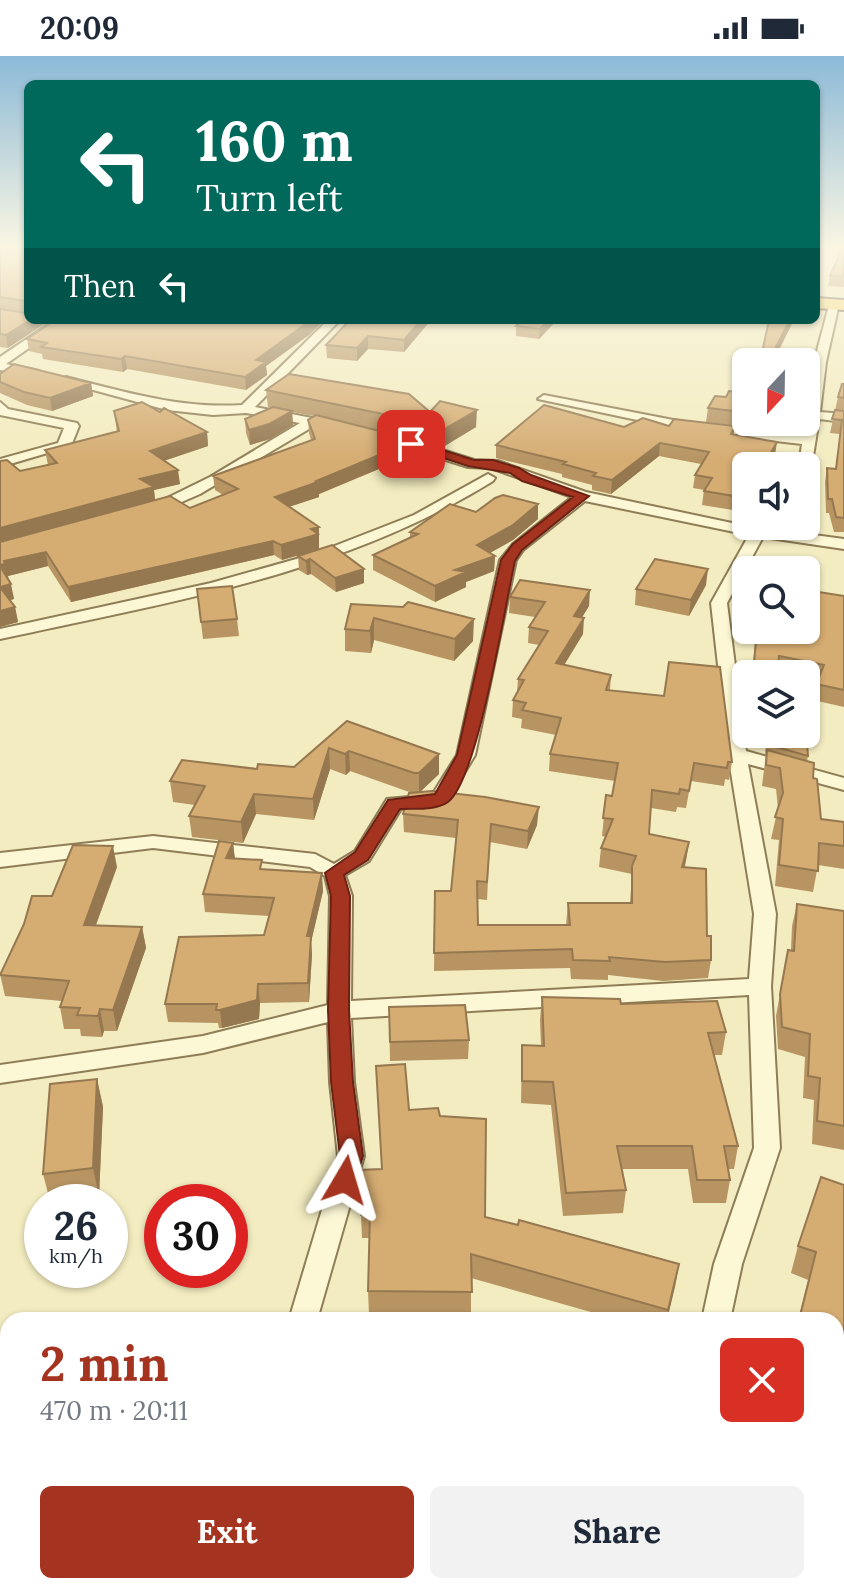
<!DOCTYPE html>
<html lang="en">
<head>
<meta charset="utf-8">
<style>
	body { margin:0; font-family:Lora,serif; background:#f2f2f3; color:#1f2937; height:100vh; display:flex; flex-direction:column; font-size:30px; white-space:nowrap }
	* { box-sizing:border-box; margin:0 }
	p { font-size:26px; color:#747a83 }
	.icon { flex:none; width:44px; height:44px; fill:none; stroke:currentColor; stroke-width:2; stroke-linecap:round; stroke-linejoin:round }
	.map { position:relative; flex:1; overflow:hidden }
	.side { position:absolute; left:0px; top:1256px; width:844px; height:282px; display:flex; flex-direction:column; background:#fff; border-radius:24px 24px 0 0; box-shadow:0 2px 6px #0004 }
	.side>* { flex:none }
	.banner { position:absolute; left:24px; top:24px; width:796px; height:244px; border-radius:12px; box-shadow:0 2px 6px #0004; background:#00695c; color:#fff; overflow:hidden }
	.needle { width:52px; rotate:202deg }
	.buttons { position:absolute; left:732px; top:292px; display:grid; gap:16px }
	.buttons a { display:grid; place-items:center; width:88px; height:88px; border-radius:12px; background:#fff; box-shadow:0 2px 6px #0004; font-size:40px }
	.speed { position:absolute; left:24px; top:1128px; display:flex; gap:16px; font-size:40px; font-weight:700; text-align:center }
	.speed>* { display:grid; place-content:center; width:104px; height:104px; border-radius:50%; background:#fff; box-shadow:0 2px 6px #0004; line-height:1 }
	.speed small { font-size:20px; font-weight:400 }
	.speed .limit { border:12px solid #d22; background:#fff; color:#111 }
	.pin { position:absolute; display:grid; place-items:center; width:68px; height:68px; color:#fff; margin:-34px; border-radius:16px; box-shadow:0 4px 12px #0006 }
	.me { position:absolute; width:88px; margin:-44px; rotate:7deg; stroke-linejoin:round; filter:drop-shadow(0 0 6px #0008) }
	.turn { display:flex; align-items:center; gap:28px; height:168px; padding:0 40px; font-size:36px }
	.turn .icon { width:104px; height:104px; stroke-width:2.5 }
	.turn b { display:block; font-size:56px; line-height:68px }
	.then { display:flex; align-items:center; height:76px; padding:0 40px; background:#0003; gap:16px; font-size:30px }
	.round { display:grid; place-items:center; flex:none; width:84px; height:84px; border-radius:12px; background:#f2f2f3 }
	.overview { display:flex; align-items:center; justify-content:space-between; height:136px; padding:0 40px }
	h1 { font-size:48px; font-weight:700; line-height:60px; color:#a4341f }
	.cta { display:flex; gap:16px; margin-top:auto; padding:16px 40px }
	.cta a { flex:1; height:92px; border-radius:12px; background:#a4341f; color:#fff; font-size:32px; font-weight:700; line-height:92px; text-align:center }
	.cta a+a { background:#f2f2f3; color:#1f2937 }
	.status { display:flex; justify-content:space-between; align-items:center; height:56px; padding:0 40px; background:#fff; direction:ltr }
	.status svg { height:22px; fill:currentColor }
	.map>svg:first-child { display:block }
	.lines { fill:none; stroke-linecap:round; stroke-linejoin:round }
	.minor-casing { stroke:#8e7d56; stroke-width:4 }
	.trunk-casing { stroke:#5b492a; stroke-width:4 }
	.minor { fill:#fcf7d4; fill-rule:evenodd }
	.trunk { fill:#f3d56d; fill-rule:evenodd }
	.wall { fill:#b79462 }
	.shaded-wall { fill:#957850 }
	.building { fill:#d5ac72; stroke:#957850; stroke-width:2 }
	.route { fill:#a4341f; stroke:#6b2214; stroke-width:2 }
</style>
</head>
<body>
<div class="status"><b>20:09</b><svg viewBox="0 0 49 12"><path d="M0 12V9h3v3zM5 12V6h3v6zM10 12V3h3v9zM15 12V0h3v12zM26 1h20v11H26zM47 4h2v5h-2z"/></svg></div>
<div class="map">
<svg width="844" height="1537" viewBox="0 0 844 1537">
	<rect width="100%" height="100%" fill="#f3ecc0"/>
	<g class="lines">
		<g class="minor-casing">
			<path id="minor" d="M 830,246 L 839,248 L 826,306 L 820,356 L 844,358 L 844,366 L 819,363 L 811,413 L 799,410 L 802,388 L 694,376 L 538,343 L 544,339 L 694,368 L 803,380 L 814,306 Z
				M 55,264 L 69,264 L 6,308 L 39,315 L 39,321 L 0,314 L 0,301 Z
				M 328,264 L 340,264 L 255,351 L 338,367 L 338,373 L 314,370 L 200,438 L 154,458 L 147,454 L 149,451 L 210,421 L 300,367 L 246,357 L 213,359 L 167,354 L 60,325 L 66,321 C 125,336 181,353 242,349 Z
				M 0,346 L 8,353 L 77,367 L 79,370 L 71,390 L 0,411 L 0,403 L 58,387 L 64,372 L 0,359 Z
				M 398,383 L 408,383 L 474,404 L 498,405 L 586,436 L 746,470 L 844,483 L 844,493 L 763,481 L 727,547 L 746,695 L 844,722 L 844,734 L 748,708 L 776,858 L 771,930 L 780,1092 L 742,1208 L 730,1264 L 702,1264 L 714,1208 L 754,1092 L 749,939 L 351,962 L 354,1026 L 364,1100 L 317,1264 L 289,1264 L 338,1100 L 330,1026 L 328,966 L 203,997 L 0,1027 L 0,1009 L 203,980 L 328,949 L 330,840 L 325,820 L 310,811 L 153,792 L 0,811 L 0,797 L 153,780 L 315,798 L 334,808 L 355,795 L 387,743 L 432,739 L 457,699 L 500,504 L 513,488 L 572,441 L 491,412 L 468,411 L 398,389 ZM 585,445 L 749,479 L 711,547 L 728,698 L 754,858 L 749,923 L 351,945 L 352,840 L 345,819 L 369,805 L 401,753 L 445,749 L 475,699 L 516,504 L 523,494 Z
				M 488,418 L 495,422 L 493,425 C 343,518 170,546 0,583 L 0,573 L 211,527 L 314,498 L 414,459 Z
				M 194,1530 L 228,1530 L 225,1537 L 191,1537 Z
				M 642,1530 L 676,1530 L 675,1537 L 641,1537 Z"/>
		</g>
		<g class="trunk-casing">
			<path id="trunk" d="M 816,242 L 844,244 L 844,254 L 816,252 Z"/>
		</g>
		<use href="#minor" class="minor"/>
		<use href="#trunk" class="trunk"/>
	</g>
	<path class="wall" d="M 0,191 L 28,191 L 28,264 L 50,264 L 8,292 L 0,291 Z
		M 837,191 L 844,191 L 844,231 L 828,230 L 830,220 L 840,198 Z
		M 202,264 L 324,264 L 309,279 L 266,310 L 267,319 L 246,334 L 127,313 L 123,316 L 43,303 L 42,298 L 29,295 L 27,283 L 201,265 Z
		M 431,264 L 404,296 L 368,293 L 357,305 L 327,302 L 326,289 Z
		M 522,264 L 557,264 L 539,283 L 516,280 L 516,270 Z
		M 0,318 L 91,327 L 93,340 L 52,355 L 27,349 L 0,337 Z
		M 844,328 L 844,476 L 834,476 L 829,457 L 826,457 L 825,426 L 827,412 L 836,413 L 840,378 L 830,377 L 838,341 Z
		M 266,334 L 430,356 L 476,371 L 443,391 L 412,381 L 364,371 L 427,387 L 427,401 L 402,415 L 386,410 L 319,438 L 319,441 L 289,451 L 319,485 L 319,493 L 364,527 L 336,536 L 311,518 L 307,519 L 299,514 L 298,500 L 311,496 L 282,504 L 274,499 L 71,546 L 48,510 L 8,520 L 14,543 L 10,544 L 15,551 L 18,566 L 0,571 L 20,415 L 48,409 L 45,394 L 117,376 L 114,355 L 160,356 L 207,376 L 208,390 L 164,405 L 180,428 L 154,434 L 155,444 L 190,452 L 223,439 L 215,434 L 213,420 L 311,384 L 309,377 L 308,364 L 314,360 L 292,356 L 293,369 L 270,383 L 250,389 L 246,377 L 245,363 L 272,352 L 268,351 Z
		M 746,338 L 740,370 L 706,366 L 708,352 L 726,341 Z
		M 735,370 L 734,378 L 775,399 L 769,410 L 746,410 L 746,466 L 743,465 L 745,456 L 702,449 L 704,434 L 693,432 L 695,419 L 701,408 L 659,400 L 611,438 L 592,434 L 592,429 L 562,421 L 562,418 L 496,402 L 496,389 L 624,371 Z
		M 476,456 L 538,463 L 513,484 L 490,497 L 495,500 L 494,515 L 466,526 L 466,531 L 435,546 L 373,514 L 373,499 L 410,482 L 410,476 Z
		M 706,529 L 689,560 L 635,549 L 636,533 Z
		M 197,533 L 237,563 L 239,580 L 203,583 Z
		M 844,540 L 844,651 L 813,644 L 818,624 L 806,622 L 806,618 L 788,618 L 777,616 L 777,618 L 752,618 L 755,586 L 750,585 L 751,574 L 806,574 Z
		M 510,541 L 589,550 L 582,561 L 583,578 L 564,609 L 611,619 L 610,634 L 732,706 L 729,724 L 725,723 L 724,730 L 691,725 L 686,752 L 677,751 L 676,756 L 651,752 L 649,778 L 689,786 L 685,811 L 707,880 L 711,904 L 708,922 L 663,925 L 608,919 L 608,924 L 571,923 L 570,912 L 434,915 L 435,835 L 451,835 L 456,782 L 404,776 L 403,758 L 412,737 L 350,715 L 346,719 L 330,713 L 314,764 L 256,758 L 243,787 L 192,781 L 189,760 L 195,749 L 173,746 L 170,725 L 257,713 L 294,711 L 347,665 L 439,698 L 439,718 L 420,736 L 537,769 L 527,793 L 490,786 L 487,844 L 478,843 L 478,869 L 566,869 L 568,847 L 630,847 L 632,818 L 599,811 L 601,792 L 606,781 L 602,780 L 606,739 L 612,740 L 615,725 L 549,715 L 550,698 L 556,679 L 521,672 L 522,663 L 512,661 L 513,644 L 517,637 L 518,623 L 539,589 L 528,587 L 529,571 L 535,561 L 509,557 Z
		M 403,551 L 473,585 L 454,605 L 374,584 L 371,597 L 345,595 L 345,573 Z
		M 767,678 L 806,678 L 808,700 L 807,705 L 813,722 L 821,763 L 844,766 L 844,813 L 818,809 L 813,836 L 775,830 L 779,784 L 771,783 L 778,752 L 776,733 L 762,730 L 766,698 L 765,697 Z
		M 233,787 L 235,803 L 323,835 L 311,886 L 312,898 L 309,946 L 260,947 L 259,963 L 222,972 L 219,972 L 218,967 L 168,966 L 165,948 L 264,879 L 269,860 L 205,856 L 203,838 Z
		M 117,811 L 96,869 L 142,871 L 146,892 L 117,975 L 104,975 L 102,981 L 81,980 L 80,973 L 64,973 L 60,951 L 62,945 L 5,940 L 0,918 L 52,840 Z
		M 797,848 L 844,855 L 844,1094 L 812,1088 L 814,1044 L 803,1042 L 805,1001 L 778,993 L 776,960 L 788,894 L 791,894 L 792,870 Z
		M 542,941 L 621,948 L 726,976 L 722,999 L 714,999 L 738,1090 L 734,1113 L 728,1113 L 730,1124 L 726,1147 L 693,1147 L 688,1113 L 622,1113 L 626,1134 L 623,1157 L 563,1160 L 551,1049 L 521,1047 L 522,989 L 541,990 L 540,964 Z
		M 389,951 L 469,984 L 468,1003 L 390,1005 Z
		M 376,1010 L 409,1054 L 440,1060 L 485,1161 L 679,1208 L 667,1264 L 619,1264 L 471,1222 L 471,1259 L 369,1258 L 368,1235 L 370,1182 L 362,1182 L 359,1114 L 382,1113 Z
		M 97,1023 L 103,1051 L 99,1140 L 50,1145 L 43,1118 Z
		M 821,1121 L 836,1264 L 798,1264 L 808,1224 L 791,1217 L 798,1190 Z
		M 341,1530 L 562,1530 L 561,1537 L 358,1537 L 359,1535 Z"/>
	<path class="shaded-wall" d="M 30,264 L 50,264 L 8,292 L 6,279 Z
		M 311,264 L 324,264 L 309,279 L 266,310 L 267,319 L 246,334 L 245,321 L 256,304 Z
		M 421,264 L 431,264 L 404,296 L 404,284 Z
		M 548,264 L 557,264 L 539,283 L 540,273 Z
		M 790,264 L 794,264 L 773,306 L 768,306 Z
		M 368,280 L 368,293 L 357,305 L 357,292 Z
		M 125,300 L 127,313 L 123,316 L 121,303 Z
		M 91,327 L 93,340 L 52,355 L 50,342 Z
		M 746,348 L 746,358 L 740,370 L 742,356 Z
		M 477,354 L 476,371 L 443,391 L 443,374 Z
		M 292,355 L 293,369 L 270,383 L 250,389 L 249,374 Z
		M 207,376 L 208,390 L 151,409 L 150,395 Z
		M 777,386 L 775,399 L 769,410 L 763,410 Z
		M 427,387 L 427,401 L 402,415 L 402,402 Z
		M 660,387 L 659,400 L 611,438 L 612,424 Z
		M 386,396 L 386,410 L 319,438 L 319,441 L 276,455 L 275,441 Z
		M 178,414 L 180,428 L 154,434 L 155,445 L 0,487 L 0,472 L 140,423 Z
		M 538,448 L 538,463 L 513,484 L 477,504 L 477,489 Z
		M 319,471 L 319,493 L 282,504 L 281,489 L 311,473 Z
		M 273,485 L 274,499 L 71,546 L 68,531 Z
		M 46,496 L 48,510 L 8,520 L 8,523 L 0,509 L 4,505 Z
		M 495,500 L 494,515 L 466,526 L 466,531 L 435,546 L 435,530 L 455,514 Z
		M 310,503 L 311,518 L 307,519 L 306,505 Z
		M 364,513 L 364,527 L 336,536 L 335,522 Z
		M 708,513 L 706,529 L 689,560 L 691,544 Z
		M 11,528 L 14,543 L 3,546 L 0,531 Z
		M 590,534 L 589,550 L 573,576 L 574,560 Z
		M 15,551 L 18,566 L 0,571 L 0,555 Z
		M 374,562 L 374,584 L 371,597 L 370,575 Z
		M 584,562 L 583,578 L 555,624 L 556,607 Z
		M 474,563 L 473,585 L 454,605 L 455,583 Z
		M 329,692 L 330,713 L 314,764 L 313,743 Z
		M 349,695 L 350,715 L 346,719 L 345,698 Z
		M 439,698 L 439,718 L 419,737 L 419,717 Z
		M 254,738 L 256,758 L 243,787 L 241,766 Z
		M 539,751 L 537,769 L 527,793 L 528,775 Z
		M 689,786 L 686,804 L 679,829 L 682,811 Z
		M 233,787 L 235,805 L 226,802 Z
		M 113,790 L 117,811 L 88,890 L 84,869 Z
		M 322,817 L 323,835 L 311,886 L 312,898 L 309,946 L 307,880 Z
		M 142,871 L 146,892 L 117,975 L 113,954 Z
		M 258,928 L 260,947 L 259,963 L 222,972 L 220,954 Z
		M 100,953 L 104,975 L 102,981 L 98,960 Z
		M 97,1023 L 103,1051 L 99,1140 L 93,1112 Z
		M 679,1208 L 675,1231 L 667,1264 L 668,1254 Z"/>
	<path class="building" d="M 0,191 L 28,191 L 28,247 L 26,245 L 0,241 Z
		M 843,191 L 844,191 L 844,220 L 830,220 Z
		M 0,253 L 26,257 L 28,256 L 28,264 L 30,264 L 6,279 L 0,278 Z
		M 55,264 L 185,264 L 201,265 L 202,264 L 311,264 L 256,304 L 266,306 L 245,321 L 125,300 L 121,303 L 41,291 L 47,287 L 27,283 Z
		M 350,264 L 421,264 L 404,284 L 368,280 L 357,292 L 326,289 Z
		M 522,264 L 548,264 L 540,273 L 516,270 Z
		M 769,264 L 790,264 L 768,306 L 760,306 Z
		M 14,308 L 91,327 L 50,342 L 24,336 L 0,326 L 0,318 Z
		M 289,318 L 409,338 L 430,356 L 440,345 L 477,354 L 443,374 L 412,364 L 266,334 Z
		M 842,328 L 844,328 L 844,342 L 838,341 Z
		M 729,335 L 746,338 L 746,348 L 742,356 L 708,352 L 715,340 L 726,341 Z
		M 142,346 L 160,356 L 164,352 L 207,376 L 150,395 L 178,414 L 140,423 L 154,431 L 0,472 L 0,405 L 7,404 L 20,415 L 57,407 L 45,394 L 119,375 L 114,355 Z
		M 544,349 L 624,371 L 643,362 L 669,370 L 674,363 L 735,370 L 731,378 L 777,386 L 763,410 L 746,410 L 746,442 L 704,435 L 712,422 L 695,419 L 709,396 L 660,387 L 612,424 L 593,420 L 596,417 L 563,408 L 566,406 L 496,389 Z
		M 273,351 L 292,355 L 269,368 L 249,374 L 245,363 Z
		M 835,354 L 844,355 L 844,462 L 836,461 L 832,443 L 828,443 L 827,412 L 836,413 L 842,364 L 832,363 Z
		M 316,359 L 427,387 L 402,402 L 386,396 L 316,425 L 318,426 L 275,441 L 319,471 L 311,473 L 318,478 L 312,480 L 281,489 L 273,485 L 68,531 L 46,496 L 4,505 L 5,508 L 0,509 L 0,486 L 170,440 L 190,452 L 238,433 L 213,420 L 315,383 L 308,364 Z
		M 503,439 L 538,448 L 513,469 L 477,489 L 495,500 L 455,514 L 466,516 L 435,530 L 373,499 L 418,478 L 410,476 L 450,448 L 476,456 L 495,442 Z
		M 332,489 L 364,513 L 335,522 L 310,503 L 306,505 L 298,500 Z
		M 655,503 L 708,513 L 691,544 L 636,533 Z
		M 0,510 L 11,528 L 0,531 Z
		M 520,524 L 590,534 L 574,560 L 584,562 L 556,607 L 611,619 L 606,634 L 664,640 L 669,606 L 720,611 L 732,706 L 728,706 L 727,712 L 694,707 L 689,735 L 680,733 L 679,738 L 652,734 L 649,778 L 689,786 L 682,811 L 706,813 L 707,880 L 711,880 L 711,904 L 665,906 L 609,901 L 610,905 L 573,904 L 572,893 L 434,897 L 435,835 L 451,835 L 458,764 L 403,758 L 409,737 L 432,735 L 485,741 L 539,751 L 528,775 L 491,768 L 487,826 L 477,825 L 478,869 L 570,869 L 568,847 L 632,847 L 632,810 L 636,800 L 601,792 L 613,763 L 603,762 L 606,739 L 612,740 L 618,707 L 550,698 L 561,662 L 522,654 L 526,647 L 513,644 L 524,624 L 518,623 L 548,575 L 529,571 L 545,546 L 510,541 Z
		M 232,530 L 237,563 L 201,566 L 197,533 Z
		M 0,531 L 15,551 L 0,555 Z
		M 806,534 L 844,540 L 844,634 L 816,628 L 824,609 L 779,600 L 777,618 L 753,618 L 757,574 L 806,574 Z
		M 408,546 L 474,563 L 455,583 L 374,562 L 370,575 L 345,573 L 351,548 L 403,551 Z
		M 347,665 L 439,698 L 419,717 L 414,717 L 349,695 L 345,698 L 329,692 L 313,743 L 254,738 L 241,766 L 189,760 L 205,730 L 170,725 L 182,704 L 257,713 L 258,708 L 294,711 Z
		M 806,674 L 808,700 L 766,688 L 767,678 L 806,678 Z
		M 767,694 L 814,707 L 813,722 L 817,723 L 821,763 L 844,766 L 844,790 L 819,787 L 818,815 L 779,809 L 783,763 L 775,761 L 783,737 L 780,712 L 766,709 Z
		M 219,785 L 233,787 L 226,802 L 262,804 L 260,813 L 322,817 L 307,880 L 311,880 L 308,927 L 258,928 L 257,944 L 220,954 L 216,954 L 217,948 L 165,948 L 179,881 L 264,879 L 274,842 L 203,838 Z
		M 73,789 L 113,790 L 84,869 L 142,871 L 113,954 L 100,953 L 98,960 L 77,959 L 80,952 L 60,951 L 69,925 L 0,919 L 24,868 L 32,840 L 52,840 Z
		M 797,848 L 844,855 L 844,1070 L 817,1065 L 820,1022 L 808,1020 L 810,978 L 782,971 L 780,938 L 788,894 L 794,895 Z
		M 542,941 L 620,943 L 621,948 L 717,945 L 726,976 L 708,977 L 738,1090 L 724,1090 L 730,1124 L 697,1124 L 692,1090 L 617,1090 L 626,1134 L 566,1137 L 553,1026 L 522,1025 L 522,989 L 544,990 Z
		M 465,949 L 469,984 L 390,986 L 389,951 Z
		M 405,1008 L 409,1054 L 438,1052 L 440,1060 L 486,1063 L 485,1161 L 518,1169 L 519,1164 L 679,1208 L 668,1254 L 471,1198 L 472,1236 L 368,1235 L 370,1158 L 361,1159 L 359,1114 L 382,1113 L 376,1010 Z
		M 97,1023 L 93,1112 L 43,1118 L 50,1028 Z
		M 821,1121 L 844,1129 L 844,1370 L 836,1415 L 836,1264 L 799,1264 L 816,1196 L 798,1190 Z
		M 360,1530 L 562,1530 L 560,1537 L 358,1537 Z
		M 685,1530 L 805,1530 L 803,1537 L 683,1537 Z"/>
	<linearGradient id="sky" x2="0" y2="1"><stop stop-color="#8cbad8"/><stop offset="0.47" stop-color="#faf6e3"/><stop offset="1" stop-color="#faf6e3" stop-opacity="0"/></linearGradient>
	<rect width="844" height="406" fill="url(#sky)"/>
	<path class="route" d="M 411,384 L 474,404 L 493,404 L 519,412 L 531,419 L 589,440 L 522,494 L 515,505 C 505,549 478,723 448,746 C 435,755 414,752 400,753 L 368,804 L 344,819 L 350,840 L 349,954 L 353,1026 L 363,1100 L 353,1131 L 345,1133 L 337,1131 L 333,1124 L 340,1100 L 331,1026 L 328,954 L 331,840 L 325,817 L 355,796 L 388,744 L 435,738 L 457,699 L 501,504 L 513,488 L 573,441 L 522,425 L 510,417 L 468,410 L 407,390 L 405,388 Z"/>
</svg>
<div class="buttons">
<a><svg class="needle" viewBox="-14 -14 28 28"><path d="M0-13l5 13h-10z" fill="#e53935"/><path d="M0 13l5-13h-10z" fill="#747a83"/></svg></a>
<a><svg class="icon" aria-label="sound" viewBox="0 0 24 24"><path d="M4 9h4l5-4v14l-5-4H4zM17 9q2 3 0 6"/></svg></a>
<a><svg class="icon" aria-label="search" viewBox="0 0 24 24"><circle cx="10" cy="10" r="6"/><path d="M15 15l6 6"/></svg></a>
<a><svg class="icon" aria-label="layers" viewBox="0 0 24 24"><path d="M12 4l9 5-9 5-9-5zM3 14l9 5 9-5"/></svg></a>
</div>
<div class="speed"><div>26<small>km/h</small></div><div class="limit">30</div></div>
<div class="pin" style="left:411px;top:388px;background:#d93025"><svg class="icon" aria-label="arrive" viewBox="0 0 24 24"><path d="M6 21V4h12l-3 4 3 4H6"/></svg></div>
<svg class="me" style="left:345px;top:1124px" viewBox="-20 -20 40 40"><path d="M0-17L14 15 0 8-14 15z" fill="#a4341f" stroke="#fff" stroke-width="4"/></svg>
<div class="banner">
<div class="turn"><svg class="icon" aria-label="left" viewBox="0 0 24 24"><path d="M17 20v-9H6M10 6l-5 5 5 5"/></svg><div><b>160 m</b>Turn left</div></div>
<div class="then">Then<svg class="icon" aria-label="left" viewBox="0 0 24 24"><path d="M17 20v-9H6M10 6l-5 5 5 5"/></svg></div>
</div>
<section class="side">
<div class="overview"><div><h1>2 min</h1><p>470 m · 20:11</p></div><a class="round" style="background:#d93025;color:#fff"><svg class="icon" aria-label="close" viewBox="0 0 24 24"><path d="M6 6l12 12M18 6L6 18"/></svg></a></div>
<div class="cta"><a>Exit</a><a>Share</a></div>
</section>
</div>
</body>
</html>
